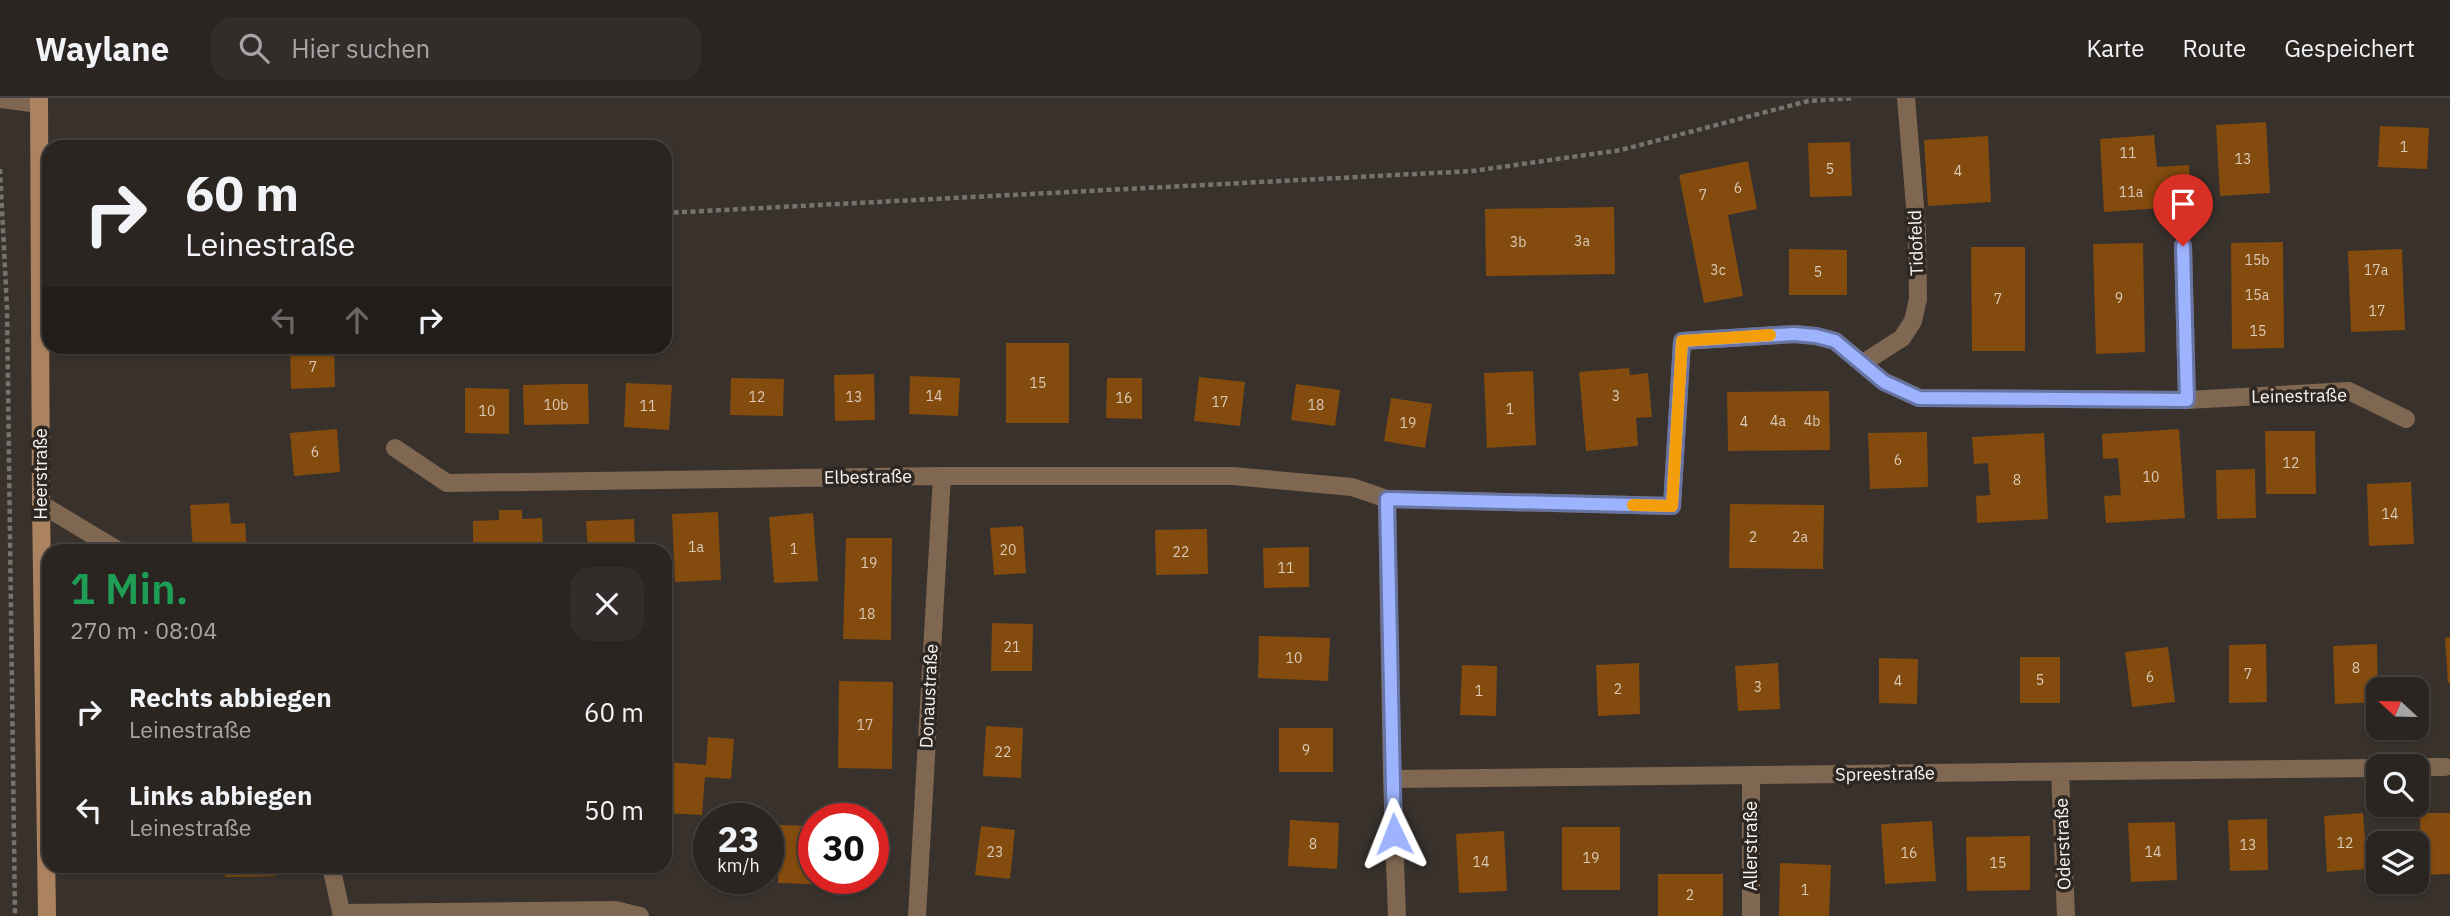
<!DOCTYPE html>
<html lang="de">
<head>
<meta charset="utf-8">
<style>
	body { margin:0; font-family:"IBM Plex Sans",sans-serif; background:#322d2a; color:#f1f3f6; height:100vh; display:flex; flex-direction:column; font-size:26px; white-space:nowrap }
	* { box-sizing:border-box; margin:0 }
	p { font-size:23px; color:#a5a5a5 }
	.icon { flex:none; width:38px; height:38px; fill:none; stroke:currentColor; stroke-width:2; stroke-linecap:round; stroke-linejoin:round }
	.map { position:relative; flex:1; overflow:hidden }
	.panel { position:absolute; left:42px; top:446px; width:630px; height:329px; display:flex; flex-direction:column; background:#2a2521; border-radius:21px; box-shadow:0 2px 5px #0004,0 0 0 2px #46423f }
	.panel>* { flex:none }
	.hud { position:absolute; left:42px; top:42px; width:630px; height:214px; border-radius:21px; box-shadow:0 2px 5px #0004,0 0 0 2px #46423f; background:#2a2521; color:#f1f3f6; overflow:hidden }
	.needle { width:46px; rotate:292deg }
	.tools { position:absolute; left:2366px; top:579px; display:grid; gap:14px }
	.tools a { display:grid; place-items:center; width:63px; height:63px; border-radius:14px; background:#2a2521; box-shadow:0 2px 5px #0004,0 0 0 2px #46423f; font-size:35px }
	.speed { position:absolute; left:693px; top:705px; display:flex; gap:14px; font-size:35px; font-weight:700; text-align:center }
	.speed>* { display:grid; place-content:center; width:91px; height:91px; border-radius:50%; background:#2a2521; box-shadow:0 2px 5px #0004,0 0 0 2px #46423f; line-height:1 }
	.speed small { font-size:18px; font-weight:400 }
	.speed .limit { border:10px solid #d22; background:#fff; color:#111 }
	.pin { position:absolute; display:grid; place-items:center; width:60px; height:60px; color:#fff; margin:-72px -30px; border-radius:50% 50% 50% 0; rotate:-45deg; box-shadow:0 0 7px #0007 }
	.pin .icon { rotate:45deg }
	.me { position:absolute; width:77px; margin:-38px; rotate:358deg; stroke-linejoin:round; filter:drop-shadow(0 0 5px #0008) }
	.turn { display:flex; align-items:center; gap:24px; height:147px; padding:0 28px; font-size:32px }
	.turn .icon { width:91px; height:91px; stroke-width:2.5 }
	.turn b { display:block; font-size:49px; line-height:60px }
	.lanes { display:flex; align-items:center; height:66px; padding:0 28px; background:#0003; justify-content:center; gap:35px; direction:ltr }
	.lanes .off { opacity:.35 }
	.round { display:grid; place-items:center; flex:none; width:74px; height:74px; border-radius:21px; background:#322d2a }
	.overview { display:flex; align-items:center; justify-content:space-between; height:119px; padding:0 28px }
	h1 { font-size:42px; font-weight:600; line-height:52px; color:#1e9e55 }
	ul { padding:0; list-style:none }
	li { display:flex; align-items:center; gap:21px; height:98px; padding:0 28px }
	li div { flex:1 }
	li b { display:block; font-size:26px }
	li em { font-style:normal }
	header { display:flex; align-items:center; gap:42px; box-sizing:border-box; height:98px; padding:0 35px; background:#2a2521; border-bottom:2px solid #46423f }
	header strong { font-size:33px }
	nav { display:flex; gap:38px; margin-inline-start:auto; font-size:24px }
	.search { width:490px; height:63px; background:#322d2a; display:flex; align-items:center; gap:18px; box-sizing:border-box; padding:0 24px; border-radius:21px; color:#a5a5a5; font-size:26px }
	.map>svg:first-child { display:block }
	.building { fill:#834b0d }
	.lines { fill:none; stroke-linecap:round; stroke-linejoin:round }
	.path { stroke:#78726d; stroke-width:4.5; stroke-dasharray:5 3.5; stroke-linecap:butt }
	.lane { stroke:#806751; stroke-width:18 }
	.street { stroke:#806751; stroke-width:18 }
	.secondary { stroke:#ac8360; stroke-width:18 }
	.route-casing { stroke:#6774a4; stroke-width:18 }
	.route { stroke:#9eb3fd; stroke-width:12 }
	.slow { stroke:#f59e0b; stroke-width:12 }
	.labels { text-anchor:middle; stroke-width:7; stroke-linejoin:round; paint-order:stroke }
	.number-label { font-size:14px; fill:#dbcab8 }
	.street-label { font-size:18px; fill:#f8f4f1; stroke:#2e2722 }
</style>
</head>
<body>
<header>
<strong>Waylane</strong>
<div class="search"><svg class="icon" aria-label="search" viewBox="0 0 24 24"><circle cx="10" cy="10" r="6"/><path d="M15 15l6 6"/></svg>Hier suchen</div>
<nav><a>Karte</a><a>Route</a><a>Gespeichert</a></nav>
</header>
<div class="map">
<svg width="2450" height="818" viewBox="0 0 2450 818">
	<rect width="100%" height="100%" fill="#38312c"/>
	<path class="building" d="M 2266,24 L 2270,95 L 2220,98 L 2216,27 Z
		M 2380,28 L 2429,30 L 2427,71 L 2378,69 Z
		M 2154,37 L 2157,69 L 2189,67 L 2191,108 L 2104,114 L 2100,41 Z
		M 1988,38 L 1991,104 L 1928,108 L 1924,42 Z
		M 1850,44 L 1852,98 L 1810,99 L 1808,45 Z
		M 1748,63 L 1757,111 L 1728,117 L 1743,198 L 1704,205 L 1679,77 Z
		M 1614,109 L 1615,176 L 1486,178 L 1485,111 Z
		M 2283,144 L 2284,250 L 2232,251 L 2231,145 Z
		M 2143,145 L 2145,254 L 2096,256 L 2093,146 Z
		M 1971,149 L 2025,149 L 2025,253 L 1972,253 Z
		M 1789,151 L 1847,152 L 1847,197 L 1789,197 Z
		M 2402,151 L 2405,232 L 2351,234 L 2348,153 Z
		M 1006,245 L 1069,245 L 1069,325 L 1006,325 Z
		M 290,248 L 334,248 L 335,289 L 291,291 Z
		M 1629,270 L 1630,277 L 1648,275 L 1652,319 L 1636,320 L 1638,348 L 1586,353 L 1579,274 Z
		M 1533,273 L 1536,347 L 1487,350 L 1484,275 Z
		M 874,276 L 875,322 L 835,323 L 834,277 Z
		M 910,278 L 960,280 L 958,318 L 909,316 Z
		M 1199,279 L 1245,284 L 1240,328 L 1194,323 Z
		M 731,280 L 784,281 L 783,318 L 730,317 Z
		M 1107,280 L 1142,280 L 1142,321 L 1106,320 Z
		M 626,285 L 672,287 L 669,332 L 624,329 Z
		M 567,286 L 588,286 L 589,326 L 524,327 L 523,287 Z
		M 1296,286 L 1340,292 L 1335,328 L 1291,322 Z
		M 465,290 L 509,291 L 509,336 L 465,335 Z
		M 1829,293 L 1830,352 L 1728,353 L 1727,294 Z
		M 1391,300 L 1432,306 L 1425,350 L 1384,343 Z
		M 337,331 L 340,374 L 294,378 L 290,335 Z
		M 2179,331 L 2185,420 L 2106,425 L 2104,398 L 2121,397 L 2118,360 L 2103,361 L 2102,336 Z
		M 2265,333 L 2315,333 L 2316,396 L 2266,396 Z
		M 1927,334 L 1928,389 L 1870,391 L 1868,335 Z
		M 2044,335 L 2048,421 L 1977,425 L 1976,398 L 1990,397 L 1988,365 L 1974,366 L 1972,339 Z
		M 2255,371 L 2256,420 L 2217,421 L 2216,372 Z
		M 2411,384 L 2414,446 L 2369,448 L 2367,386 Z
		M 229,405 L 231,426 L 245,425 L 247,453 L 193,453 L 190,407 Z
		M 1730,406 L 1824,407 L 1823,471 L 1729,470 Z
		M 499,412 L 522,412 L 522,421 L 542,420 L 543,453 L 473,453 L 473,423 L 499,422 Z
		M 718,414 L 721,482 L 675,484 L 672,416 Z
		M 813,415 L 818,483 L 774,485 L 769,419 Z
		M 634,421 L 635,453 L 588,453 L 586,423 Z
		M 1023,428 L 1026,475 L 994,477 L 990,430 Z
		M 1207,431 L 1208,476 L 1156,477 L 1155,432 Z
		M 846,440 L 892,440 L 891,542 L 843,541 Z
		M 354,446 L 435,448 L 435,453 L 353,453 Z
		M 1309,449 L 1309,489 L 1264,490 L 1263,450 Z
		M 992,525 L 1033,526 L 1032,573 L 991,573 Z
		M 1259,538 L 1330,540 L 1328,583 L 1258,580 Z
		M 2450,539 L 2450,585 L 2448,585 L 2445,540 Z
		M 2266,546 L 2267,604 L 2229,605 L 2229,547 Z
		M 2377,546 L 2378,604 L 2335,606 L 2333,548 Z
		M 2168,549 L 2175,604 L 2132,609 L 2125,554 Z
		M 2020,559 L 2060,559 L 2060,605 L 2020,605 Z
		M 1879,560 L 1918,561 L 1917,606 L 1879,605 Z
		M 1639,565 L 1640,616 L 1598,618 L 1596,567 Z
		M 1778,565 L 1780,611 L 1738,613 L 1735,568 Z
		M 1462,567 L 1497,568 L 1496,618 L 1460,617 Z
		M 839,583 L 893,584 L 892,671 L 838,670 Z
		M 986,628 L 1023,630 L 1021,680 L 983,678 Z
		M 1279,630 L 1333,630 L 1333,674 L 1279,674 Z
		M 708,639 L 734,641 L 731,681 L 705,679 L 702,717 L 665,715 L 665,664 L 706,667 Z
		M 2363,715 L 2367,771 L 2327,774 L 2324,718 Z
		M 2420,715 L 2450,715 L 2450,776 L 2421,777 Z
		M 2267,721 L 2268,772 L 2230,773 L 2228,722 Z
		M 1290,722 L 1339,725 L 1337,771 L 1288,768 Z
		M 1932,723 L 1936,783 L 1885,786 L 1881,726 Z
		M 2175,724 L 2177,782 L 2131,784 L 2128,725 Z
		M 780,727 L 814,728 L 814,780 L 863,780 L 863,788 L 778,785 Z
		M 981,728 L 1015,732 L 1010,781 L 975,777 Z
		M 1562,729 L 1620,729 L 1620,792 L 1562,792 Z
		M 1504,733 L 1507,793 L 1459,795 L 1456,736 Z
		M 2030,738 L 2030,792 L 1967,793 L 1966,739 Z
		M 1780,765 L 1831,767 L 1829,818 L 1779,818 Z
		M 225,768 L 275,768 L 275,778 L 225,779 Z
		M 1658,776 L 1723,776 L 1723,818 L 1658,818 Z"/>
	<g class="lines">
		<path class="path" d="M 0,71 L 7,210 L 15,818
			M 665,115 L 1473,73 L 1621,52 L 1808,3 L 1854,0"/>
		<path class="lane" d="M 0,1 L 39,6
			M 41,406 L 119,453"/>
		<path class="street" d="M 2183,148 L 2187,302
			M 1863,265 L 1902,240 L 1913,223 L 1918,201 L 1917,133 L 1906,0
			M 395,350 L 447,385 L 942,378 L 1233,378 L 1352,389 L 1387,401 L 1392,681 L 1397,818
			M 1387,401 L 1672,408 L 1682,243 L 1794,236 L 1816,238 L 1835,243 L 1883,283 L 1919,300 L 2187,302 L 2349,293 L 2406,321
			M 2417,669 L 2445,669
			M 2060,674 L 2066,818
			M 1751,677 L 1751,818
			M 1392,681 L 2378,670
			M 331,768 L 342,818
			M 342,815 L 615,812 L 640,818
			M 917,818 L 942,378"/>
		<path class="secondary" d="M 39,0 L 41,406 L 47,818"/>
	</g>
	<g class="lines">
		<g class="route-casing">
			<path id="route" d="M 1394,736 L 1387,401 L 1672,408 L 1682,243 L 1794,236 L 1816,238 L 1835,243 L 1884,284 L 1919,300 L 2187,302 L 2183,148"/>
		</g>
		<use href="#route" class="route"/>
		<path class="slow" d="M 1633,407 L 1672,408 L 1682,243 L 1770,237"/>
	</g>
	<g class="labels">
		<g class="number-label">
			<text x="2404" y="54">1</text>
			<text x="2128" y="60">11</text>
			<text x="2243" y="66">13</text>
			<text x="1830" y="76">5</text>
			<text x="1958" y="78">4</text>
			<text x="1738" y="95">6</text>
			<text x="2131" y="99">11a</text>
			<text x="1703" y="102">7</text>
			<text x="1582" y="148">3a</text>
			<text x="1518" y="149">3b</text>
			<text x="2257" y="167">15b</text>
			<text x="1718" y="177">3c</text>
			<text x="2376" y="177">17a</text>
			<text x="1818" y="179">5</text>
			<text x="2257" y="202">15a</text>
			<text x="2119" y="205">9</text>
			<text x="1998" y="206">7</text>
			<text x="2377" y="218">17</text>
			<text x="2258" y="238">15</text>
			<text x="313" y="274">7</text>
			<text x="1038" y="290">15</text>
			<text x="934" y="303">14</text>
			<text x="1616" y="303">3</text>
			<text x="757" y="304">12</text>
			<text x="854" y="304">13</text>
			<text x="1124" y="305">16</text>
			<text x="1220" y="309">17</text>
			<text x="556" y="312">10b</text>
			<text x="1316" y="312">18</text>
			<text x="648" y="313">11</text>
			<text x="1510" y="316">1</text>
			<text x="487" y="318">10</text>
			<text x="1778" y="328">4a</text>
			<text x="1812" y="328">4b</text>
			<text x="1744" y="329">4</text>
			<text x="1408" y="330">19</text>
			<text x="315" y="359">6</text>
			<text x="1898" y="367">6</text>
			<text x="2291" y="370">12</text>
			<text x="2151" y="384">10</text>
			<text x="2017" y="387">8</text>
			<text x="2390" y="421">14</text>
			<text x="1753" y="444">2</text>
			<text x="1800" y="444">2a</text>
			<text x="696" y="454">1a</text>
			<text x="794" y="456">1</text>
			<text x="1008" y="457">20</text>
			<text x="1181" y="459">22</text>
			<text x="869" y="470">19</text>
			<text x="1286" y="475">11</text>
			<text x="867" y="521">18</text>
			<text x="1012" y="554">21</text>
			<text x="1294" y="565">10</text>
			<text x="2356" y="575">8</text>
			<text x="2248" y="581">7</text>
			<text x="2150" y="584">6</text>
			<text x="2040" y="587">5</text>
			<text x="1898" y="588">4</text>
			<text x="1758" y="594">3</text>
			<text x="1618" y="596">2</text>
			<text x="1479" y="598">1</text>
			<text x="865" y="632">17</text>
			<text x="1306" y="657">9</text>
			<text x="1003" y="659">22</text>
			<text x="2345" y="750">12</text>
			<text x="1313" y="751">8</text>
			<text x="2248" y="752">13</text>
			<text x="995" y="759">23</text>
			<text x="2153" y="759">14</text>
			<text x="1909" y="760">16</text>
			<text x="1591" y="765">19</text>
			<text x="1481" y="769">14</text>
			<text x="1998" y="770">15</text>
			<text x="1805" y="797">1</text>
			<text x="1690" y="802">2</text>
		</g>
		<g class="street-label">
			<text transform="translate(1916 145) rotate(-92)" y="6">Tidofeld</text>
			<text transform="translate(2299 298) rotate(-1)" y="6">Leinestraße</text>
			<text transform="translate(41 376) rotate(-90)" y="6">Heerstraße</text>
			<text transform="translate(868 379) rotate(-1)" y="6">Elbestraße</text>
			<text transform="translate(929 598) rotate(-87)" y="6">Donaustraße</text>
			<text transform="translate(1885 676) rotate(-1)" y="6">Spreestraße</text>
			<text transform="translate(2063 746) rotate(-92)" y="6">Oderstraße</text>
			<text transform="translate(1751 748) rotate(-90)" y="6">Allerstraße</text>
		</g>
	</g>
</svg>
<div class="tools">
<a><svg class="needle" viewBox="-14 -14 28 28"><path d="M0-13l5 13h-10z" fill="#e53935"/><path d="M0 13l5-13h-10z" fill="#a5a5a5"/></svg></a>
<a><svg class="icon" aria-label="search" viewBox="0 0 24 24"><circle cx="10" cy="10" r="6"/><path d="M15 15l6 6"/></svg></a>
<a><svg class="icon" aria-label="layers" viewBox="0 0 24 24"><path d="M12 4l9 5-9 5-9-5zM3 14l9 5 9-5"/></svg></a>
</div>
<div class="speed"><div>23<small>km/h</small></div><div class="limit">30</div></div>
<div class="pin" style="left:2183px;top:148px;background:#d93025"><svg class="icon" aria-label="arrive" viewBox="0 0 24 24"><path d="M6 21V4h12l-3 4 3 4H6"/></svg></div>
<svg class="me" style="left:1394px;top:736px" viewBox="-20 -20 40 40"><path d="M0-17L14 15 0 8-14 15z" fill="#9eb3fd" stroke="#fff" stroke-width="4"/></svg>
<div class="hud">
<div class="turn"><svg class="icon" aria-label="right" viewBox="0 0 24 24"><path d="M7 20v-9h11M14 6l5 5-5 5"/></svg><div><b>60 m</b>Leinestraße</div></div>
<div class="lanes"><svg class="icon off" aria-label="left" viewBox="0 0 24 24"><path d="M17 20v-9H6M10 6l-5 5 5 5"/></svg><svg class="icon off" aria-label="ahead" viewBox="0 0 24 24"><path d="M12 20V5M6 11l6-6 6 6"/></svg><svg class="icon" aria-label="right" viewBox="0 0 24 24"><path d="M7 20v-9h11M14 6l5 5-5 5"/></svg></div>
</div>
<section class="panel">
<div class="overview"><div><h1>1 Min.</h1><p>270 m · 08:04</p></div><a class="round"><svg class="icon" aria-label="close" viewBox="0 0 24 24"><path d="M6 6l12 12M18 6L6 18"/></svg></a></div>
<ul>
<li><svg class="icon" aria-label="right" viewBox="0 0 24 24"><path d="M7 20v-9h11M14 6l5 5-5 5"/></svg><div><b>Rechts abbiegen</b><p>Leinestraße</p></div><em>60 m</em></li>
<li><svg class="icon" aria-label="left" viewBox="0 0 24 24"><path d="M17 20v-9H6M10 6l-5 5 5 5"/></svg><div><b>Links abbiegen</b><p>Leinestraße</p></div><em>50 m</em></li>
</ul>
</section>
</div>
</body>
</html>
